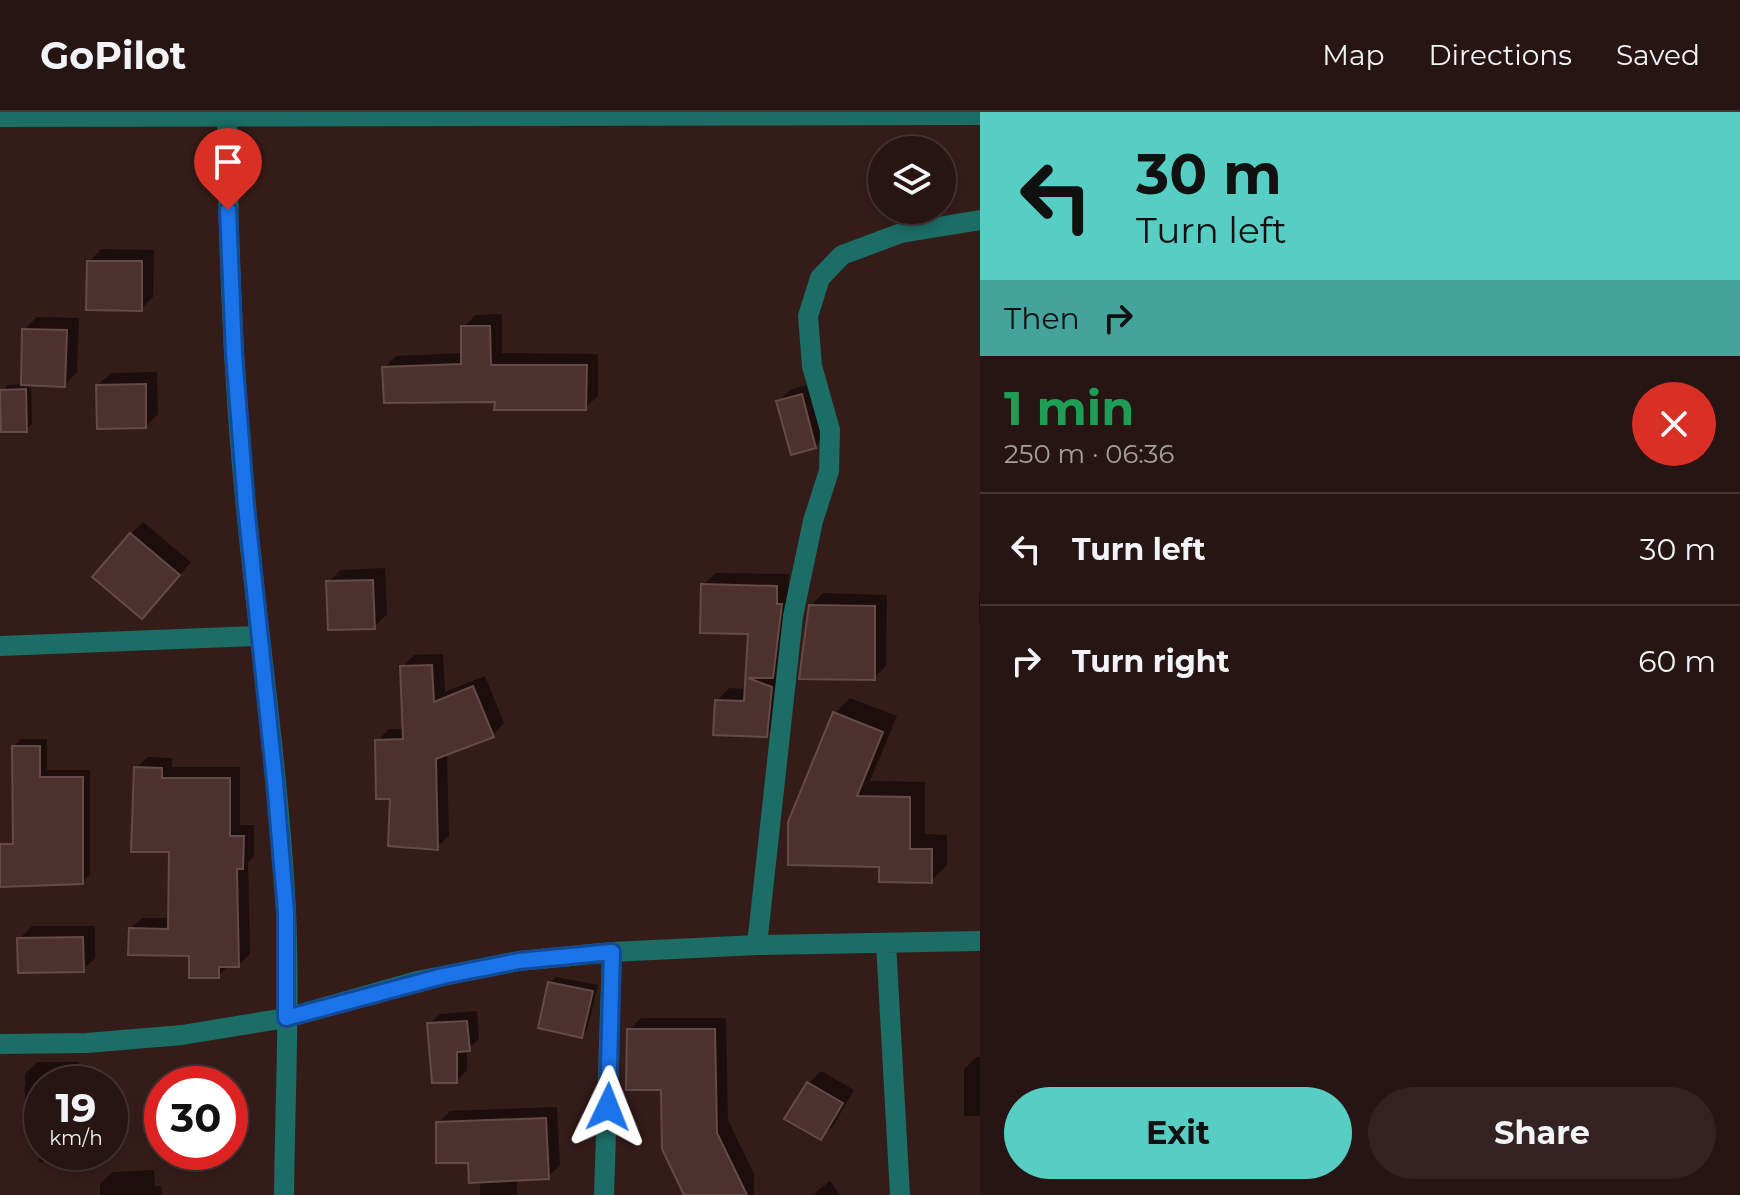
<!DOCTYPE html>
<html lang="en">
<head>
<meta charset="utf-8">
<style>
	body { margin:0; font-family:Montserrat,sans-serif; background:#332221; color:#f1f3f6; height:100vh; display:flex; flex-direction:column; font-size:30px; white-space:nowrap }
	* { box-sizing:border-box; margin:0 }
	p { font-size:26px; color:#a49fa0 }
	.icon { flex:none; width:44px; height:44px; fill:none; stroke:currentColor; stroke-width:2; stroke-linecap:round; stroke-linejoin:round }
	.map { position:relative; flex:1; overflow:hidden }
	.sheet { display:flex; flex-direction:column; background:#271513; width:760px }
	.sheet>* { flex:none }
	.guide { background:#56cec4; color:#111; overflow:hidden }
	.controls { position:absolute; left:868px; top:24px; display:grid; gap:16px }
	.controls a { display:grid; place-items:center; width:88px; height:88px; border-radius:50%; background:#271513; box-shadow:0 4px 12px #0003,0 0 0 2px #433433; font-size:40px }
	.speed { position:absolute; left:24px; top:954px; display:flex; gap:16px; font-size:40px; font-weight:700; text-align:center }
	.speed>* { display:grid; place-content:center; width:104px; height:104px; border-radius:50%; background:#271513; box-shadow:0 4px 12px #0003,0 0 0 2px #433433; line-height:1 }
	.speed small { font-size:20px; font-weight:400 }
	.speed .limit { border:12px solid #d22; background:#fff; color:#111 }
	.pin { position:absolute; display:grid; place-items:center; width:68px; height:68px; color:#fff; margin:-82px -34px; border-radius:50% 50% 50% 0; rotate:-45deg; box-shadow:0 0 8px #0007 }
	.pin .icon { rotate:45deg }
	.me { position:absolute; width:88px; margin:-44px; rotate:2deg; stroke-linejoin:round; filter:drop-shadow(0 0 6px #0008) }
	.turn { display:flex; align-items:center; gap:28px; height:168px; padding:0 24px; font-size:36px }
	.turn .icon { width:104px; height:104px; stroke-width:2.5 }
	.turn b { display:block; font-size:56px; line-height:68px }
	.then { display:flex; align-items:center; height:76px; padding:0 24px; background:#0003; gap:16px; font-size:30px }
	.round { display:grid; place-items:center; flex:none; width:84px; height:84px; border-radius:42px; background:#332221 }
	.headline { display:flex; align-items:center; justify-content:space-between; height:136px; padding:0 24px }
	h1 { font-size:48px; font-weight:700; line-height:60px; color:#1e9e55 }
	.action { display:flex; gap:16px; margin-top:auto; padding:16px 24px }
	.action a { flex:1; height:92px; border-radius:48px; background:#56cec4; color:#111; font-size:32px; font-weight:700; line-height:92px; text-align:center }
	.action a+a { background:#332221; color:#f1f3f6 }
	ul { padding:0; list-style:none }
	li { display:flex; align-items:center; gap:24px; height:112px; padding:0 24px; border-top:2px solid #433433 }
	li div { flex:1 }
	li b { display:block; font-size:30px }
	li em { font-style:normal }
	header { display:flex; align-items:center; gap:48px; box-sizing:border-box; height:112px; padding:0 40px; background:#271513; border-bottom:2px solid #433433 }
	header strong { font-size:38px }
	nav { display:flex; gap:44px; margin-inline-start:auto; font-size:28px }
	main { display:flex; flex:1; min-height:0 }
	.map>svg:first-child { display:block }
	.shadow { fill:#0007 }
	.building { fill:#4b322e; stroke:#664a46; stroke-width:2 }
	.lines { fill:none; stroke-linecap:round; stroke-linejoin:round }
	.minor { stroke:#1b6d66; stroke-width:20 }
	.tertiary { stroke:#1b6d66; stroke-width:20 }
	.route-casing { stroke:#114b97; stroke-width:20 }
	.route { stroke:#1a73e8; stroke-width:14 }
</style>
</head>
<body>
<header>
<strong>GoPilot</strong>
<nav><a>Map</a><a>Directions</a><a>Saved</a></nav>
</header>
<main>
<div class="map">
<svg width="980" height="1083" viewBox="0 0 980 1083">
	<rect width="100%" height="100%" fill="#341c19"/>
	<path class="shadow" d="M 101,137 L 154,138 L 153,185 L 141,197 L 89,150 Z
		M 502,202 L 502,241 L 598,242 L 598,284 L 585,296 L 497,288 L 384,256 L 396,244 L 463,241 L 463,215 L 476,203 Z
		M 37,205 L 79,206 L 77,260 L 65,273 L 31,272 L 32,312 L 26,318 L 2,279 L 8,273 L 23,272 L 24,218 Z
		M 157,260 L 158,302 L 146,314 L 98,273 L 111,261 Z
		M 814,271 L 827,322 L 815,335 L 778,290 L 790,278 Z
		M 143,410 L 191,450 L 154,492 L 131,422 Z
		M 385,456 L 387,502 L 374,515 L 328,470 L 341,458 Z
		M 716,461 L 789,462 L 785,552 L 776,560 L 783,563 L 778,611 L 766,623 L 717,589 L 729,576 L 747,577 L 750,520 L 703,473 Z
		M 980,479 L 980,513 L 979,513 L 979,480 Z
		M 823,481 L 887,483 L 886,554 L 874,566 L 811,494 Z
		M 443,542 L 445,580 L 485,564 L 504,611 L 493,623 L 447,641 L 449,724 L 437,735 L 392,685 L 377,629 L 389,617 L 404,617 L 402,555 L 414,543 Z
		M 850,586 L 897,604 L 870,669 L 925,670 L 925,722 L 947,723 L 947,753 L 931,769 L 881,753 L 790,751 L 835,601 Z
		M 21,627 L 47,627 L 47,658 L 90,658 L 90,763 L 82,770 L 14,634 Z
		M 148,645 L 172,646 L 172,655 L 240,655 L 240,713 L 254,713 L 254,744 L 248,750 L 250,842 L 238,853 L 230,853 L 218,864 L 191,842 L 130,817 L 142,806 L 170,806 L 171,737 L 136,656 Z
		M 32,814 L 95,814 L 95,846 L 83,858 L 19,827 Z
		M 556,865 L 598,873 L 587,918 L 581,923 L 550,871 Z
		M 477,899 L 479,927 L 467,938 L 467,958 L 457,969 L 429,912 L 440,902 Z
		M 641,906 L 726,906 L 728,1008 L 754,1062 L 754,1083 L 687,1083 L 663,976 L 629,918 Z
		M 977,945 L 980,945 L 980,1004 L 964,1004 L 964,957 Z
		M 37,950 L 79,950 L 79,972 L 42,972 L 42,1040 L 94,1040 L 85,1050 L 39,1050 L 39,992 L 25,992 L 25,962 Z
		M 821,959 L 854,978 L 833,1014 L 820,1026 L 787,1006 L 809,971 Z
		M 557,995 L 560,1053 L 548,1065 L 517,1066 L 517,1083 L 480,1083 L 480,1068 L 470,1049 L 438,1011 L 450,999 Z
		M 154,1058 L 155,1074 L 161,1074 L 162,1083 L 100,1083 L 100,1072 L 113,1060 Z
		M 830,1069 L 840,1083 L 812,1083 Z"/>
	<path class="building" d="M 87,149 L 142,149 L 142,199 L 86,198 Z
		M 461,214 L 490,214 L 491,253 L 587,253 L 586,298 L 494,298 L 495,290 L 384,291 L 382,255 L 461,252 Z
		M 22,217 L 67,218 L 65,275 L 21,273 Z
		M 146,272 L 146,316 L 97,317 L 96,273 Z
		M 26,277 L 27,320 L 1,320 L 0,278 Z
		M 802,282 L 816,336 L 791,343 L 776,289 Z
		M 130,421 L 180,463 L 142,507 L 92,465 Z
		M 373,468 L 375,517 L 328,518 L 326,469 Z
		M 701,472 L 777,474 L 777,492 L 782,492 L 773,566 L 748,566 L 772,575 L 767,625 L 713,623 L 715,588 L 744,589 L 748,522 L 700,521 Z
		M 809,493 L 875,494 L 875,568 L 799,567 Z
		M 432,553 L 434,590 L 473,574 L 494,625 L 436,647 L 438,738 L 388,734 L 390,687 L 376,687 L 375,628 L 403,627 L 400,554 Z
		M 833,600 L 883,620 L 857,684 L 910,685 L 910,737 L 932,737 L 932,771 L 879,770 L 879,755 L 788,753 L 788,710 Z
		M 12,634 L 40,634 L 40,665 L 83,665 L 83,772 L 0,775 L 0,732 L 13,732 Z
		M 134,655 L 162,656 L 162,666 L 230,666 L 230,724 L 244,724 L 243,757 L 237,757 L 239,855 L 219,855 L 219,866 L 189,866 L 189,844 L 128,843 L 129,816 L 168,817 L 169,740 L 131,740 Z
		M 83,825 L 84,860 L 18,861 L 17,826 Z
		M 548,870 L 593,879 L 582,926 L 538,916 Z
		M 467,909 L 470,939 L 457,940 L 457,971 L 432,971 L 427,911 Z
		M 627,917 L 715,917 L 717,1021 L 747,1083 L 684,1083 L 662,1037 L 661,978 L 626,978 Z
		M 807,970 L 843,991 L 821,1028 L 784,1007 Z
		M 546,1006 L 549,1067 L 469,1071 L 468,1051 L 436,1051 L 436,1010 Z"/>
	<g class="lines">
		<path class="minor" d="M 227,4 C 228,135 233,266 246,396 C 259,530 279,664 286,799 C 290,893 285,989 284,1083
			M 0,534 L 259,524
			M 886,831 L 900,1083
			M 757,833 L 793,504 L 813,409 L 829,359 L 830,318 L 812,254 L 808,204 L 820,166 L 842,143 L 901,121 L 980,108
			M 0,932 L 87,931 L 182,923 L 286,906 L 417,869 L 519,849 L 612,840 L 757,833 L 980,829
			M 604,1083 L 612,840"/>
		<path class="tertiary" d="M 0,5 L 980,3"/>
	</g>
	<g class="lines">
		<g class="route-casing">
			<path id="route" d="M 228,98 L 234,241 L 246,394 L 275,669 L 286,800 L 286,906 L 443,864 L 519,849 L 612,840 L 608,995"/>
		</g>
		<use href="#route" class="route"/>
	</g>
</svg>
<div class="controls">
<a><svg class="icon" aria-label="layers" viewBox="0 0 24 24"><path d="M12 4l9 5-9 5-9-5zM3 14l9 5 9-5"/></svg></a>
</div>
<div class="speed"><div>19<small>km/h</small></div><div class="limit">30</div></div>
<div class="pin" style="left:228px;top:98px;background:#d93025"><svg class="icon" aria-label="arrive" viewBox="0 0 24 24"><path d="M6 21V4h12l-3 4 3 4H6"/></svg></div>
<svg class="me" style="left:608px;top:995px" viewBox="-20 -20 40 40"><path d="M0-17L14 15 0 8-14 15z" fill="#1a73e8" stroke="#fff" stroke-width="4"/></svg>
</div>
<section class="sheet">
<div class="guide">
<div class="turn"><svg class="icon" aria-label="left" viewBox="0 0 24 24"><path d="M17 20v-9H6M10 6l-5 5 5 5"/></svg><div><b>30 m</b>Turn left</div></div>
<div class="then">Then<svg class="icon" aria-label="right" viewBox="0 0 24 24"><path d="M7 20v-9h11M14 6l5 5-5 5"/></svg></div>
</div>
<div class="headline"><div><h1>1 min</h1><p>250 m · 06:36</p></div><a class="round" style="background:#d93025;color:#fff"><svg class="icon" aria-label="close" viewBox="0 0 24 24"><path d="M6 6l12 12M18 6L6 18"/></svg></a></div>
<ul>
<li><svg class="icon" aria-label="left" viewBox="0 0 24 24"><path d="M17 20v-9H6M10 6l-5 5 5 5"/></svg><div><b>Turn left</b></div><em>30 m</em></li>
<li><svg class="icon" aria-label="right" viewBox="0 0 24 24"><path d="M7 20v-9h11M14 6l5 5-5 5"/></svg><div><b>Turn right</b></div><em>60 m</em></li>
</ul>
<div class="action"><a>Exit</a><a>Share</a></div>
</section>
</main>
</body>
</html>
